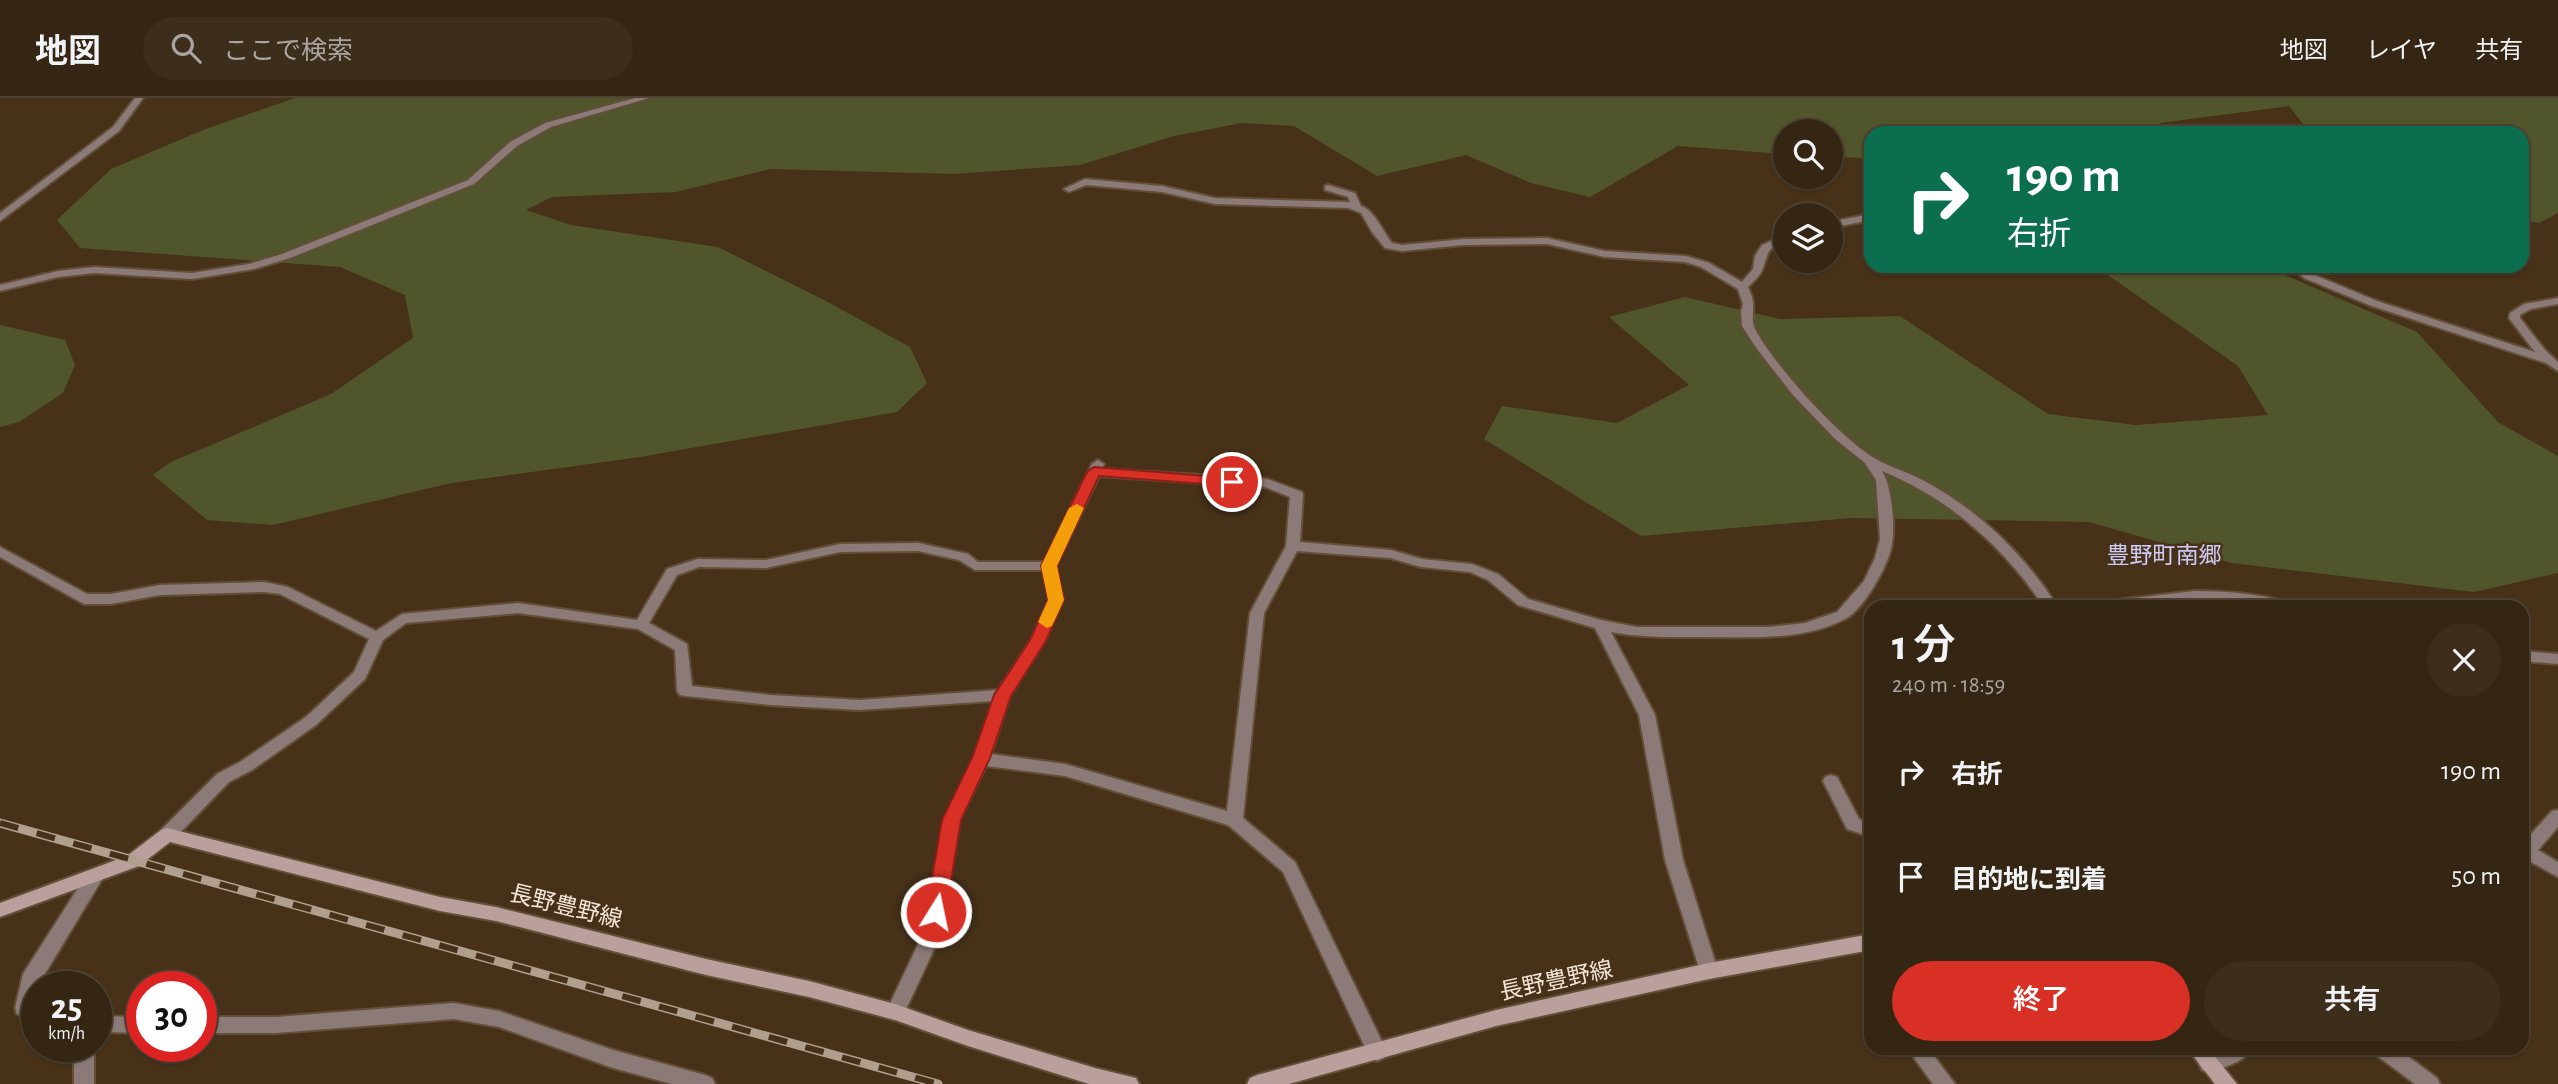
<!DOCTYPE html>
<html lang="ja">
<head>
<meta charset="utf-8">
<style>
	body { margin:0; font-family:"Alegreya Sans","Noto Sans JP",sans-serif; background:#3d2e1c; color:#f1f3f6; height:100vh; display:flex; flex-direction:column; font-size:26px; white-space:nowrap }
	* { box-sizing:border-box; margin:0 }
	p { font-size:23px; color:#aaa5a0 }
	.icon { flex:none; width:38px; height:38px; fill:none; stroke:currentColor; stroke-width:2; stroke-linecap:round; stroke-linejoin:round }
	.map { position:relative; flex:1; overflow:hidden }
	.panel { position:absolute; left:1864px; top:502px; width:665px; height:455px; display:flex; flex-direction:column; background:#352613; border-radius:21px; box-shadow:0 2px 5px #0004,0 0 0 2px #4f4333 }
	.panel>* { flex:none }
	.hud { position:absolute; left:1864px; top:28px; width:665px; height:147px; border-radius:21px; box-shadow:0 2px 5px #0004,0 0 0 2px #4f4333; background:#0b6e4f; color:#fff; overflow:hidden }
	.buttons { position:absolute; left:1773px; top:21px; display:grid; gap:14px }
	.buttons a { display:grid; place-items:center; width:70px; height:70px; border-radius:50%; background:#352613; box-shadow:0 2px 5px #0004,0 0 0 2px #4f4333; font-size:35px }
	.speed { position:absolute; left:21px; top:873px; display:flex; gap:14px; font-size:35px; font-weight:700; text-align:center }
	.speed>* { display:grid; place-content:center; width:91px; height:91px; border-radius:50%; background:#352613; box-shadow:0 2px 5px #0004,0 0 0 2px #4f4333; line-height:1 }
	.speed small { font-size:18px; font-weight:400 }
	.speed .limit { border:10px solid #d22; background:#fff; color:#111 }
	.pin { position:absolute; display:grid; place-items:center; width:60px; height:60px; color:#fff; margin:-30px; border:4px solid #fff; border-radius:50%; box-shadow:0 2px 7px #0007 }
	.me { position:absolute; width:77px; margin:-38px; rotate:10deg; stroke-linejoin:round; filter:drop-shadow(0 0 5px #0008) }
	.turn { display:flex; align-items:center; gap:24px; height:147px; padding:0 28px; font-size:32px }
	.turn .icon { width:91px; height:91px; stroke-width:2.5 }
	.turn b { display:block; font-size:49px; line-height:60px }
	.round { display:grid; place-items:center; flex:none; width:74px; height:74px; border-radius:37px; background:#3d2e1c }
	.summary { display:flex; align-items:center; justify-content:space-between; height:119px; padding:0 28px }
	h1 { font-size:42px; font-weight:600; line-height:52px }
	.primary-button { display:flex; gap:14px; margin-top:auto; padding:14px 28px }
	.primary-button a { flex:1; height:80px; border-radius:42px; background:#d93025; color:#fff; font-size:28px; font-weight:600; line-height:80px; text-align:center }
	.primary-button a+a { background:#3d2e1c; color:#f1f3f6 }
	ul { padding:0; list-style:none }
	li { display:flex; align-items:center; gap:21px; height:105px; padding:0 28px }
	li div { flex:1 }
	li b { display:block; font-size:26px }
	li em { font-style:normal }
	header { display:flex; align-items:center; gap:42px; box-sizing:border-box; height:98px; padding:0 35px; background:#352613; border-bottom:2px solid #4f4333 }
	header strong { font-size:33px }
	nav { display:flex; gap:38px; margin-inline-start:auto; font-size:24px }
	.search { width:490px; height:63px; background:#3d2e1c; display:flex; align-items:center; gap:18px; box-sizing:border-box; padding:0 24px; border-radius:38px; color:#aaa5a0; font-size:26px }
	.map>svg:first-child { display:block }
	.green { fill:#50552b }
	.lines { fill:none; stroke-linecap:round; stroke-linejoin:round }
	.minor-casing { stroke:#634f37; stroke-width:4 }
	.tertiary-casing { stroke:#634f37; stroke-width:4 }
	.secondary-casing { stroke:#634f37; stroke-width:4 }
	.minor { fill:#8b7a78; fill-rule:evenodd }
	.tertiary { fill:#8b7a78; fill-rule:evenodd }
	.secondary { fill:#bb9f9d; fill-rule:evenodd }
	.rail-casing { stroke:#b09f8d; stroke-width:9 }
	.rail { stroke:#473219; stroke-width:6; stroke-dasharray:19; stroke-linecap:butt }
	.route { fill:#d93025; stroke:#8d1f18; stroke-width:2 }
	.slow { fill:#f59e0b }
	.labels { text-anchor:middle; stroke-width:5; stroke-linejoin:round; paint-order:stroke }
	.quarter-label { font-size:23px; fill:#cfcbf7; stroke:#473219 }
	.near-street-label { font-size:23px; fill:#f3e5d7; stroke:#473219 }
</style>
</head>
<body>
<header>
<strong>地図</strong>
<div class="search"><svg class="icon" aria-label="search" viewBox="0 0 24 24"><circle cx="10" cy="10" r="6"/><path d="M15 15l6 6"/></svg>ここで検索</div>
<nav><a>地図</a><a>レイヤ</a><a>共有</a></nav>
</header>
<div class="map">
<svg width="2558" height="986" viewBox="0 0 2558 986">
	<rect width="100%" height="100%" fill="#473219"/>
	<path class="green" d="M 295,0 L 2558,0 L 2558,115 L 2539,125 L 2522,122 L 2522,35 L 2310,35 L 2289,8 L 2160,25 L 2160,35 L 1871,35 L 1871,60 L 1831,59 L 1830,33 L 1785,33 L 1785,56 L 1678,48 L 1590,99 L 1531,85 L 1466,57 L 1377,78 L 1294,28 L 1242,25 L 1174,38 L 1080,67 L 954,76 L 770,71 L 676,94 L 552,99 L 526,112 L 571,127 L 718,149 L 824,202 L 910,249 L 927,285 L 897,314 L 640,359 L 451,385 L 273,427 L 207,422 L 153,377 L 171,364 L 331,296 L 413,240 L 405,197 L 340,169 L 80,150 L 57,122 L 111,71 L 203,32 Z
		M 2095,168 L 2264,168 L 2417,234 L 2498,324 L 2558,358 L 2558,475 L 2474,494 L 2232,465 L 2089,424 L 1851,420 L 1641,438 L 1484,341 L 1502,308 L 1617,325 L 1689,287 L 1609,219 L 1685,199 L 1780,221 L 1900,218 L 2048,316 L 2136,327 L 2268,317 L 2238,268 Z
		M 0,227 L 65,242 L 75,267 L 63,295 L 19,324 L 0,329 Z"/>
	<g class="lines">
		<g class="minor-casing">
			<path id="minor" d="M 635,0 L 649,0 L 551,29 L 517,48 L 474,86 L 290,160 L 254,171 L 192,181 L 94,175 L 58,179 L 0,193 L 0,187 L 58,173 L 94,169 L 192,175 L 249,166 L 282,156 L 468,82 L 510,44 L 545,25 Z
				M 1085,81 L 1162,88 L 1215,100 L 1350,104 L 1348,99 L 1325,92 L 1325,88 L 1328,87 L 1355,95 L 1361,108 C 1375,113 1383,134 1392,145 L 1402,147 L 1464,141 L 1547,140 L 1605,153 L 1686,158 L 1709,165 L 1742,184 L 1753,171 L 1755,158 L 1762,147 L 1785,137 L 1785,144 C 1765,153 1770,151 1763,170 C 1761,177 1753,184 1748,189 C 1750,194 1753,200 1753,205 C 1754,214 1751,222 1755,231 C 1774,267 1839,339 1874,360 C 1891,370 1911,375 1928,385 C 1981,414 2025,458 2058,509 L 2044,509 C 2004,449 1949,400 1882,373 C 1892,388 1896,432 1891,451 C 1886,471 1863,512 1845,521 C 1803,543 1753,539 1707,539 C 1675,539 1643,540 1611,534 L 1655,617 L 1683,762 L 1718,873 L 1715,879 L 1709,881 L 1703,879 L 1700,873 L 1665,762 L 1639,617 L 1595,530 L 1518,507 L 1488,482 L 1470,474 L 1421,469 L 1390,460 L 1297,453 L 1264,515 L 1243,720 L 1295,764 L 1387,954 L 1384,960 L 1377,963 L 1370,960 L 1283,774 L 1228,727 L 1065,678 L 986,668 L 960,722 L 941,836 L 902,920 L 895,922 L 888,920 L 886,914 L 923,836 L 944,722 L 973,661 L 993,603 L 860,612 L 770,607 L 685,598 L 680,597 L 677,593 L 675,552 L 638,531 L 518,515 L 406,525 L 383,542 L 365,581 L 316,627 L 252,672 L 229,684 L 173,742 L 167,744 L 161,742 L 159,737 L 161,732 L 217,676 L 240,664 L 306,619 L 354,574 L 369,541 L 280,496 L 264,494 L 160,497 L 111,506 L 84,506 L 0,459 L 0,449 L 87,496 L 111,496 L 160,487 L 264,484 L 288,489 L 376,533 L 402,516 L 518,505 L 637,522 L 667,471 L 698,461 L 766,462 L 840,446 L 918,445 L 968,456 L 978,464 L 1044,464 L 1092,366 L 1098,362 L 1104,366 L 1102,371 L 1267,381 L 1302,394 L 1303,397 L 1300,444 L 1391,452 L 1422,461 L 1472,466 L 1498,476 L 1528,501 L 1601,522 L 1637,529 L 1768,529 L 1805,525 L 1837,514 L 1864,483 L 1875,460 L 1880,441 L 1876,382 L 1865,365 L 1834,340 L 1793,297 L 1757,251 L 1742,228 L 1741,214 L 1743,206 L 1738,191 L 1701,169 L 1685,164 L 1605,159 L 1547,146 L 1464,147 L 1402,153 L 1385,150 L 1372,134 L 1361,115 L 1348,110 L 1215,106 L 1162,94 L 1086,87 L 1069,94 L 1064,91 ZM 1099,378 L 1265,389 L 1290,399 L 1286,448 L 1250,515 L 1227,713 L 1065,666 L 991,656 L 1010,598 L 1045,543 L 1063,502 L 1056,468 ZM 918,453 L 959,462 L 975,472 L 1043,472 L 1049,502 L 1031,542 L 998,592 L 860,602 L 770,597 L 692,588 L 687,546 L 649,525 L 677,477 L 699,469 L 766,470 L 840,454 Z
				M 1871,116 L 1871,122 L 1830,130 L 1830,124 Z
				M 2291,168 L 2302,168 L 2312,176 L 2377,203 L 2535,254 L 2509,220 L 2510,215 L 2524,206 L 2558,200 L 2558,206 L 2531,211 L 2520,217 L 2520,220 L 2545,252 L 2558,264 L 2558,273 L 2546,265 L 2369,207 L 2304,180 Z
				M 2195,493 C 2229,493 2261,496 2294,506 L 2296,509 C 2269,510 2243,502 2216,502 C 2174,502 2133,511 2092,509 L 2099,504 Z
				M 2522,553 L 2558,556 L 2558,566 L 2522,563 Z
				M 1831,677 L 1837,679 L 1859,721 L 1871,726 L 1871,739 L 1847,731 L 1823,683 L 1825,679 Z
				M 2558,712 L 2558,729 L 2538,752 L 2558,764 L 2558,779 L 2522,759 L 2522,746 L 2552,713 Z
				M 95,771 L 101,773 L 104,778 L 37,889 L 34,906 L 37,907 L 37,924 L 17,916 L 15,910 L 23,876 L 89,773 Z
				M 454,905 L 499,913 L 613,952 L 705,977 L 712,980 L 715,986 L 672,986 L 613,970 L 499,929 L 454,921 L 276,935 L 201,935 L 201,919 L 276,919 Z
				M 96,918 L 142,919 L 142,935 L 96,934 Z
				M 72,948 L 91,948 L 94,955 L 94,986 L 74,986 L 74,955 Z
				M 1907,950 L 1928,950 L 1955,986 L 1933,986 Z
				M 2223,950 L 2252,950 C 2247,963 2222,970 2209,975 L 2202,972 L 2199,966 L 2202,960 Z
				M 2373,950 L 2397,950 L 2437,980 L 2440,986 L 2415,986 L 2375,956 Z"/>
		</g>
		<g class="tertiary-casing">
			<path id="tertiary" d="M 135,0 L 143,0 L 119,33 L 0,123 L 0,115 L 113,29 Z"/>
		</g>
		<g class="secondary-casing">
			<path id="secondary" d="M 167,730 L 440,799 L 496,809 L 706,861 L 809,883 L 895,906 L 968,932 L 1095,970 L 1136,980 L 1139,986 L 1089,986 L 968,948 L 895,922 L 809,899 L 706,877 L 496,823 L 440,813 L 170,744 L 139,768 L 0,819 L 0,805 L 127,758 L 161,732 Z
				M 1871,836 L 1871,852 L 1709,881 L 1496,928 L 1289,986 L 1247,986 L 1250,980 L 1257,977 L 1496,912 L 1709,865 Z
				M 2187,950 L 2208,950 L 2237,986 L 2215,986 Z"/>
		</g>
		<use href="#minor" class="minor"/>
		<use href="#tertiary" class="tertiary"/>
		<use href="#secondary" class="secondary"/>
		<g class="rail-casing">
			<path id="rail" d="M 0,725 L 938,986"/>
		</g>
		<use href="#rail" class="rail"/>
	</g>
	<path class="route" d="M 1094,369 L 1232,380 L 1239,384 L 1232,388 L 1099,378 L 1057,468 L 1064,502 L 1046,543 L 1011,598 L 990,660 L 961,722 L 946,814 L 943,819 L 936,822 L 929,819 L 926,814 L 942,722 L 972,660 L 994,597 L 1030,542 L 1048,502 L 1041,468 L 1087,374 Z"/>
	<path class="slow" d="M 1077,406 L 1084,410 L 1057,468 L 1064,502 L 1052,528 L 1047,530 L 1038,524 L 1048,502 L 1041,468 L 1069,410 Z"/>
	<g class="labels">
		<g class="quarter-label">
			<text x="2164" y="465">豊野町南郷</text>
		</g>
		<g class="near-street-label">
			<text transform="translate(566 808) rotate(14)" y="8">長野豊野線</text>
			<text transform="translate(1556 882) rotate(-12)" y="8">長野豊野線</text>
		</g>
	</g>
</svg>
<div class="buttons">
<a><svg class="icon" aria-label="search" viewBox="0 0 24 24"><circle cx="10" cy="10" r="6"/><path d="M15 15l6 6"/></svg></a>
<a><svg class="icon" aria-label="layers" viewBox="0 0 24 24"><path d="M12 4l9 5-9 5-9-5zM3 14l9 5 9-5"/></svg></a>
</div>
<div class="speed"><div>25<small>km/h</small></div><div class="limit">30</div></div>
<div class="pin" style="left:1232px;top:384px;background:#d93025"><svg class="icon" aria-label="arrive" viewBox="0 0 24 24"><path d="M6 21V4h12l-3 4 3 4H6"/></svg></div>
<svg class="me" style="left:936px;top:814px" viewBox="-20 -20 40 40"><circle r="17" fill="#d93025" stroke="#fff" stroke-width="3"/><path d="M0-11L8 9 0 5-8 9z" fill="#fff"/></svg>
<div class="hud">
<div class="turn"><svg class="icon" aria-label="right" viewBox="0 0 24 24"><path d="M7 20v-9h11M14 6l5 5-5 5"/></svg><div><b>190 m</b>右折</div></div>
</div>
<section class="panel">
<div class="summary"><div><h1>1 分</h1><p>240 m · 18:59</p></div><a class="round"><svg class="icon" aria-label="close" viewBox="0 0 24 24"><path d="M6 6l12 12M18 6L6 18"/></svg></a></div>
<ul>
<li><svg class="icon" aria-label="right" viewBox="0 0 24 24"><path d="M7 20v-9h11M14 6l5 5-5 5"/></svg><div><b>右折</b></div><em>190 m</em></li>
<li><svg class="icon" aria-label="arrive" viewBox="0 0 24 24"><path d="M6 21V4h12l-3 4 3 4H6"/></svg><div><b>目的地に到着</b></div><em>50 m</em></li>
</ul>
<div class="primary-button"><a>終了</a><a>共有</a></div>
</section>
</div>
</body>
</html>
